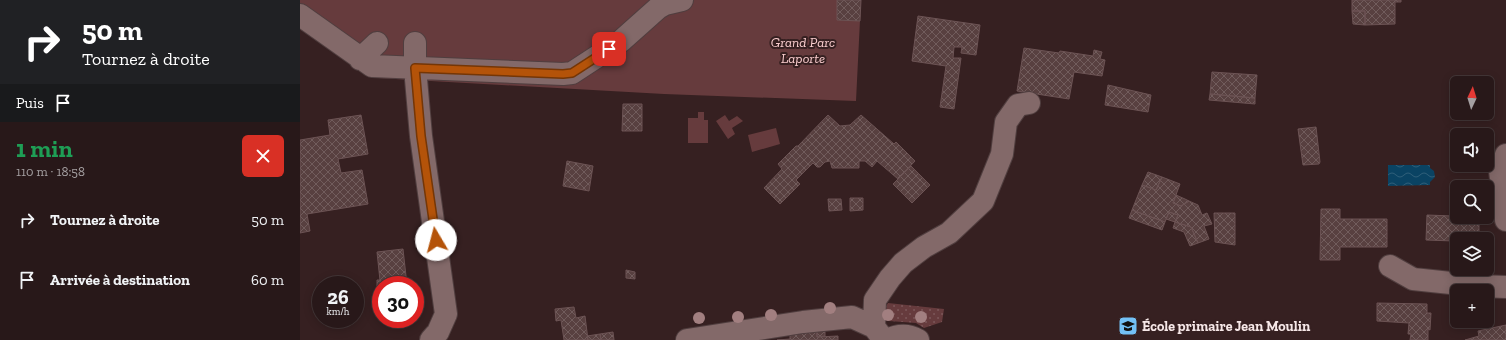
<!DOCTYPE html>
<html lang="fr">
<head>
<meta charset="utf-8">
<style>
	body { margin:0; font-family:"Zilla Slab",serif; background:#342526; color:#f1f3f6; height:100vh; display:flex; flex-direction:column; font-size:15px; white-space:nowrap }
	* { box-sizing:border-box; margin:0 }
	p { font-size:13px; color:#a5a0a2 }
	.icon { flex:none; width:22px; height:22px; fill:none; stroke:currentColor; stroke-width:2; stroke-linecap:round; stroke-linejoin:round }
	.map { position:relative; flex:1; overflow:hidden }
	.panel { display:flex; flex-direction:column; background:#281819; width:300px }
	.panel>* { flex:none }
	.guide { background:#202124; color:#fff; overflow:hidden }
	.needle { width:26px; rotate:4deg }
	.tools { position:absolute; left:1150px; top:76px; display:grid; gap:8px }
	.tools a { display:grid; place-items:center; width:44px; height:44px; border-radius:6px; background:#281819; box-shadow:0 2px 10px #0003,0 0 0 1px #443738; font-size:20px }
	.speed { position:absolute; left:12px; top:276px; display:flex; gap:8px; font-size:20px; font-weight:700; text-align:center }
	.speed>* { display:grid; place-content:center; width:52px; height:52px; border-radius:50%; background:#281819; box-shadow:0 2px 10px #0003,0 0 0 1px #443738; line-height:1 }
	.speed small { font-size:10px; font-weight:400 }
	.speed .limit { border:6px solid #d22; background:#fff; color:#111 }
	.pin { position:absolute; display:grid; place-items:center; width:34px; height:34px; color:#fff; margin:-17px; border-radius:8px; box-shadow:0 2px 6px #0006 }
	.me { position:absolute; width:44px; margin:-22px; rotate:352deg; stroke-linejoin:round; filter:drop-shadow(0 0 3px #0008) }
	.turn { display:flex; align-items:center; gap:14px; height:84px; padding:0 16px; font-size:18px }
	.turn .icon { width:52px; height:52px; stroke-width:2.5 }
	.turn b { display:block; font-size:28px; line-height:34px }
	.then { display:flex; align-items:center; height:38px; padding:0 16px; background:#0003; gap:8px; font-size:15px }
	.round { display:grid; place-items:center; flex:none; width:42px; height:42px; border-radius:6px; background:#342526 }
	.headline { display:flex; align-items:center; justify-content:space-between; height:68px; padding:0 16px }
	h1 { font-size:24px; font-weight:800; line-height:30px; color:#1e9e55 }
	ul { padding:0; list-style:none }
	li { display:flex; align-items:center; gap:12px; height:60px; padding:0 16px }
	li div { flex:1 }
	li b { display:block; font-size:15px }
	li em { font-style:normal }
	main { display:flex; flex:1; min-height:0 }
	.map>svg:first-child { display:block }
	.grass { fill:url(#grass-dots) }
	.green { fill:#663b3d }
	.water { fill:url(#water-waves) }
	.building { fill:url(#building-cross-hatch); stroke:#6c5354 }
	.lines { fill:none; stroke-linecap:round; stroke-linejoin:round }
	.minor-casing { stroke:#503e3f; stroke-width:24 }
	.minor { stroke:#836969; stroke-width:22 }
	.tree { fill:#a27f80 }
	.route-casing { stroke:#753606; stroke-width:10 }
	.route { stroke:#b45309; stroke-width:7 }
	.labels { text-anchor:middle; stroke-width:4; stroke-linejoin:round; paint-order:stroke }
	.park-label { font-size:14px; font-style:italic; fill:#facdce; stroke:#362021 }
	.poi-label { font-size:14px; font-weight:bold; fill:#f6e7e7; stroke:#362021; text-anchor:start }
</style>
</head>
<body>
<main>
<section class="panel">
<div class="guide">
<div class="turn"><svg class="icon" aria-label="right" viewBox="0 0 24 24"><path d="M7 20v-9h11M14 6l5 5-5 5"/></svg><div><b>50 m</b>Tournez à droite</div></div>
<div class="then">Puis<svg class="icon" aria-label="arrive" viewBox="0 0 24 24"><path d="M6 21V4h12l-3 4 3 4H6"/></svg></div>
</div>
<div class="headline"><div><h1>1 min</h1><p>110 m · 18:58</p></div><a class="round" style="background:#d93025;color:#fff"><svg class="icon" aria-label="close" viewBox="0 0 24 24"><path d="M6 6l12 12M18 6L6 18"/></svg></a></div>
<ul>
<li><svg class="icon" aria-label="right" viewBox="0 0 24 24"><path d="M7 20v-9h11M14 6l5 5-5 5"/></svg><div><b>Tournez à droite</b></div><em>50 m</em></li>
<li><svg class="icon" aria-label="arrive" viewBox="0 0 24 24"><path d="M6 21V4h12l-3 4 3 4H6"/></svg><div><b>Arrivée à destination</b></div><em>60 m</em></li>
</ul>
</section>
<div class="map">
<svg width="1206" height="340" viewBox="0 0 1206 340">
	<defs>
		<pattern id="grass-dots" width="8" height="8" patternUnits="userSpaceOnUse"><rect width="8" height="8" fill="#663b3d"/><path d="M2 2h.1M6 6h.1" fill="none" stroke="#7c5759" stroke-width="1.8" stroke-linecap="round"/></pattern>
		<pattern id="water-waves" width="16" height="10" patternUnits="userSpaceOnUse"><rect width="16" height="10" fill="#0a4363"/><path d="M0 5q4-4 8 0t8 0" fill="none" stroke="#2e5e79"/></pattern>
		<pattern id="building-cross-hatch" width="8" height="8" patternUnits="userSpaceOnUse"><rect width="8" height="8" fill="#584040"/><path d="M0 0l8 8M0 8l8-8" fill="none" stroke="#715c5c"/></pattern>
	</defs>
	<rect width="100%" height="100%" fill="#362021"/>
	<path class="grass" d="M 588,303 L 644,309 L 642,322 L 624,328 L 616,323 L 589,321 L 582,313 Z"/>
	<path class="green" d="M 0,0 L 561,0 L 556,101 L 364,94 L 78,78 L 70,77 L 20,37 L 0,22 Z
		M 398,112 L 404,112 L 404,120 L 408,120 L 408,143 L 388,143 L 388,118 L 398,118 Z
		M 425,115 L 429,121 L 437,116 L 443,121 L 432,128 L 435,134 L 428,139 L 416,121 Z
		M 476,128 L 480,144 L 452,152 L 448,135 Z"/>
	<path class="water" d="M 1088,165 L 1130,165 L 1130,168 L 1134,171 L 1135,177 L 1130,182 L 1130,185 L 1088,186 Z"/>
	<path class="building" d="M 537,0 L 561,0 L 560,21 L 537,20 Z
		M 1052,0 L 1101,0 L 1101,2 L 1095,2 L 1095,24 L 1065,25 L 1065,11 L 1052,11 Z
		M 1052,11 L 1065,11 L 1065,25 L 1053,24 Z
		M 618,16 L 680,25 L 676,55 L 661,53 L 662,47 L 654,47 L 653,58 L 661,58 L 654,109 L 640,107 L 646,66 L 612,61 Z
		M 724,48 L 759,53 L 760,51 L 793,56 L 794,50 L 802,52 L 800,59 L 805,60 L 802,76 L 774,72 L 769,99 L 717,91 Z
		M 912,72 L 957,75 L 955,98 L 910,94 Z
		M 808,85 L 851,95 L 848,112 L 805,105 Z
		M 910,94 L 955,98 L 955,104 L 909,100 Z
		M 323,104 L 342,104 L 342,131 L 322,131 Z
		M 61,115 L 68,154 L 38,159 L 41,173 L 62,170 L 68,204 L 7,214 L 10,231 L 0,233 L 0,140 L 30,135 L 28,120 Z
		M 528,115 L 540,126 L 550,125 L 561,115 L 594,144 L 596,142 L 615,161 L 598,179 L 577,161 L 572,167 L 565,161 L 559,161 L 559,168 L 532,168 L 530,161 L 525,162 L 520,167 L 517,167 L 513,163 L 496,180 L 500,184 L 480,204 L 464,188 L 482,169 L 478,164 L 496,146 L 498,146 Z
		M 1016,127 L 1020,162 L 1019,164 L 1003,165 L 998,129 Z
		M 267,161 L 293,166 L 289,191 L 263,186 Z
		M 611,166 L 630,185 L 612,203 L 593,184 Z
		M 848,172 L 862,177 L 856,190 L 842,185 Z
		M 862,177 L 880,184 L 873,203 L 881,206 L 889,201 L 898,205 L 902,215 L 907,213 L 912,224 L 904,226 L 909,239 L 898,243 L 891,227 L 875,222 L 878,215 L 869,212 L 865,222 L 832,210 L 842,185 L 856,190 Z
		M 876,195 L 885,199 L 889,201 L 881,206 L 873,203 Z
		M 550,198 L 563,198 L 563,210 L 550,211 Z
		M 528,199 L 541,199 L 542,210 L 529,211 Z
		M 1021,209 L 1040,209 L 1040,219 L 1087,219 L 1087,247 L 1040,247 L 1040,260 L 1020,260 Z
		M 832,210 L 865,222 L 862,230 L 829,218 Z
		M 869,212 L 878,215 L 875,222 L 866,219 Z
		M 914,213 L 935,213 L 935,245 L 915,242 Z
		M 1127,215 L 1179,217 L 1179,239 L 1157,239 L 1157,264 L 1153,264 L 1154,241 L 1126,240 Z
		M 875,222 L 891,227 L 898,243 L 890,246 L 884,232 L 873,228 Z
		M 103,249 L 107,285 L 81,285 L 81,290 L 77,252 Z
		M 326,270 L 335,272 L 335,279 L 326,278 Z
		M 77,280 L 80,280 L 81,290 L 81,310 L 77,305 Z
		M 1077,303 L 1127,304 L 1127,313 L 1131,313 L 1130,330 L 1128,329 L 1128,340 L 1110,340 L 1111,334 L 1108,334 L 1109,323 L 1077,321 Z
		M 274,307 L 276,318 L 285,316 L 288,340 L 264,340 L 261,320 L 256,321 L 255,309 Z
		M 1206,325 L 1206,340 L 1165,340 L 1179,336 L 1178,331 Z
		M 517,331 L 525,331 L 525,336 L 517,337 Z
		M 517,331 L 517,337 L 538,336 L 538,340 L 477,340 L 490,339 L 490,332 Z
		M 313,332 L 314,340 L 301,340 L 300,334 Z
		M 300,334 L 301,340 L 288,340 L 287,336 Z"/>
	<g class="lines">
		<g class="minor-casing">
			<path id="minor" d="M 0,15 L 72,66 L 263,74 L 272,73 L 321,41 L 358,8 L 365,4 L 382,0
				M 115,43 L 115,68 L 121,136 L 146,314 L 138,332 L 131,340
				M 60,59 L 77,43
				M 1206,155 L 1200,171 L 1206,220
				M 1090,266 L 1113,279 L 1179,286 L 1206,287
				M 387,340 L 503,322 L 552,317 L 574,327
				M 584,340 L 574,327 L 575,300 L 590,278 L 603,263 L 624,247 L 649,233 L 683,201 L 702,154 L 706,122 L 718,105 L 729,103
				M 587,340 C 597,335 608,334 618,340"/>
		</g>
		<use href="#minor" class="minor"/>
	</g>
	<g class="tree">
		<circle cx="530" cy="308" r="6"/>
		<circle cx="471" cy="315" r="6"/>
		<circle cx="588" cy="315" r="6"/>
		<circle cx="438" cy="317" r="6"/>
		<circle cx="621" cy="317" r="6"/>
		<circle cx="399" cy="318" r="6"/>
	</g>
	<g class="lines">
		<g class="route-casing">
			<path id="route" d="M 136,240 L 121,136 L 115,68 L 263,74 L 272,73 L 309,49"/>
		</g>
		<use href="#route" class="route"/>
	</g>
	<defs>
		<g id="school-square" transform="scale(1)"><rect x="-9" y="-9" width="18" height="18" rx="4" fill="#73c1f6" stroke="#362021"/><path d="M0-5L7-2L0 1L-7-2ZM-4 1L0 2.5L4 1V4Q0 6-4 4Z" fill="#111"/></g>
	</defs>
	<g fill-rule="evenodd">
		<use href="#school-square" x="828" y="326"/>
	</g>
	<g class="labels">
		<g class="park-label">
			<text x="503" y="47">Grand Parc<tspan x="503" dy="16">Laporte</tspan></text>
		</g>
		<g class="poi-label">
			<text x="842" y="331">École primaire Jean Moulin</text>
		</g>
	</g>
</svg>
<div class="tools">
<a><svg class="needle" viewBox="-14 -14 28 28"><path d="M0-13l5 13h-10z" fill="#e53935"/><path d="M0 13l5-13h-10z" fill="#a5a0a2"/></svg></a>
<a><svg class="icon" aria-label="sound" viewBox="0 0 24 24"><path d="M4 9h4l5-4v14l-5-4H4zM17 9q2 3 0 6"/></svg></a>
<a><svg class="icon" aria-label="search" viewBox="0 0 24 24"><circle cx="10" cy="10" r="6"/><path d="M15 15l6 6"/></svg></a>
<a><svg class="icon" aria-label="layers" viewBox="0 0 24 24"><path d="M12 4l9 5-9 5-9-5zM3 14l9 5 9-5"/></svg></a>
<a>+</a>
</div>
<div class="speed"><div>26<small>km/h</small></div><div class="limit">30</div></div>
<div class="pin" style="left:309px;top:49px;background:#d93025"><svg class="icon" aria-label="arrive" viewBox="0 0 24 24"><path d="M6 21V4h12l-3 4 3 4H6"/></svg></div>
<svg class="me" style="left:136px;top:240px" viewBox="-20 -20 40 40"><circle r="19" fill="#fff"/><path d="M0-13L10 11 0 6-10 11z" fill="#b45309"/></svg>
</div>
</main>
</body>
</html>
